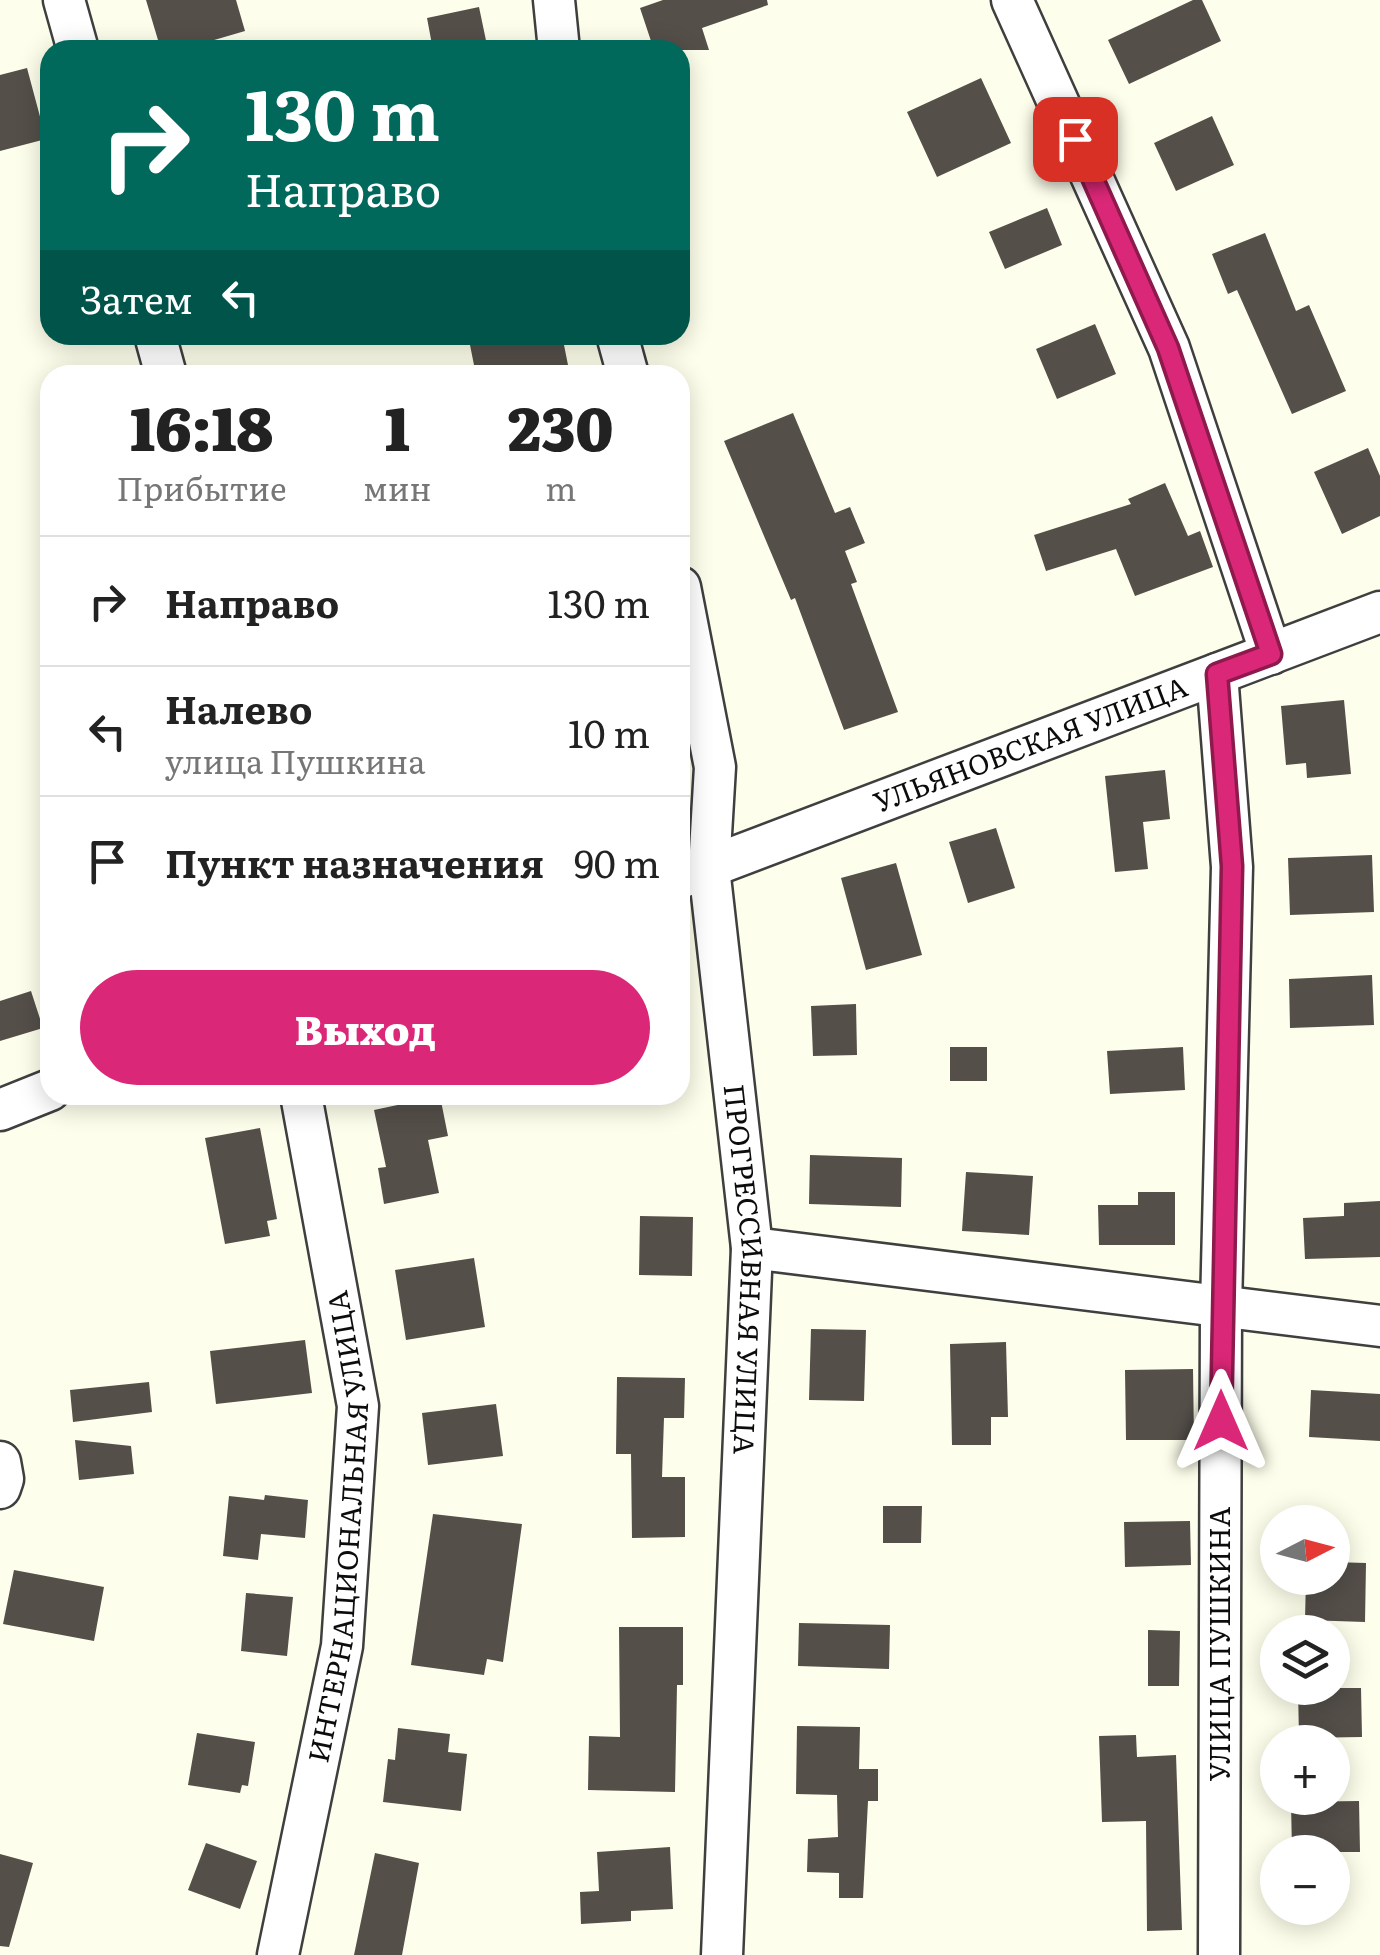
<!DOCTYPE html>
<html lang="ru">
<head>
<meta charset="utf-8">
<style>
	body { margin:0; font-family:Literata,serif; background:#f2f2f2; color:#222; height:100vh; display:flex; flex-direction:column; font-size:38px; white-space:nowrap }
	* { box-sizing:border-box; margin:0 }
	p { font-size:32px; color:#767676 }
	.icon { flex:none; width:55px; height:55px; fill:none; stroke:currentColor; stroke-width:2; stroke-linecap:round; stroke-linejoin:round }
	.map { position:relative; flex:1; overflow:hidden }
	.side { position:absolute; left:40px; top:365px; width:650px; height:740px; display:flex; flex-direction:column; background:#fff; border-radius:30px; box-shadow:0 5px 25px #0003 }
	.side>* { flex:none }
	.guide { position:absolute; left:40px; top:40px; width:650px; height:305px; border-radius:30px; box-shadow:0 5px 25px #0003; background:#00695c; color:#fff; overflow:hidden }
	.needle { width:65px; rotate:84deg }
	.buttons { position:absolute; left:1260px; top:1505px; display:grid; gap:20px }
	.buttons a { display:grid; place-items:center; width:90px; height:90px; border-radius:50%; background:#fff; box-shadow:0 5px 25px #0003; font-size:50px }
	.pin { position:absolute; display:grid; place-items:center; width:85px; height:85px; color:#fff; margin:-42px; border-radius:20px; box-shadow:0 5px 15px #0006 }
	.me { position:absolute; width:110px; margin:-55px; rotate:0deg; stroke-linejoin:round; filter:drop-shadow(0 0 8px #0008) }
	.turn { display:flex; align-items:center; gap:35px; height:210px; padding:0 40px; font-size:45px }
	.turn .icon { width:130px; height:130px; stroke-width:2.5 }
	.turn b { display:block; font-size:70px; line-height:85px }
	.then { display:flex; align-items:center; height:95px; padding:0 40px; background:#0003; gap:20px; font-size:38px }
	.eta { display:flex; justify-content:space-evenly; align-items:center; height:170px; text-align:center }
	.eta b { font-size:60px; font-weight:800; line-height:70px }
	.action { display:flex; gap:20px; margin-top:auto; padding:20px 40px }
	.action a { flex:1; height:115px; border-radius:60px; background:#db2777; color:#fff; font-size:40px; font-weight:800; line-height:115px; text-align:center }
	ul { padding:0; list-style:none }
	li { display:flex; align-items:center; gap:30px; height:130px; padding:0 40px; border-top:2px solid #e0e0e0 }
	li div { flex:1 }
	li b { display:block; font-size:38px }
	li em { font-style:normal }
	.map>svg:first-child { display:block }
	.building { fill:#544f49 }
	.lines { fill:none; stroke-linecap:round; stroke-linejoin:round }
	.minor-casing { stroke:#3f3f3f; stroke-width:45 }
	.minor { stroke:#fff; stroke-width:40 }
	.route-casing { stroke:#8e194d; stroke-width:25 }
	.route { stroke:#db2777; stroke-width:18 }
	.labels { text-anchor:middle; stroke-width:10; stroke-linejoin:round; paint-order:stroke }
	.street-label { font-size:28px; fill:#0c0c0c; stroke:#fff }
</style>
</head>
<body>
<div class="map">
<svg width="1380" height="1955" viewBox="0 0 1380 1955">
	<rect width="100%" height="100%" fill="#fefeec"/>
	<path class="building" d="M 146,0 L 236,0 L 245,31 L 180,50 L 161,50 Z
		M 663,0 L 767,0 L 768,5 L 702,28 L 709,50 L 654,50 L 640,8 Z
		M 1193,0 L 1202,0 L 1221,41 L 1129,84 L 1108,40 Z
		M 479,7 L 488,50 L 433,50 L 427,18 Z
		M 27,68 L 46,139 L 0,151 L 0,75 Z
		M 981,78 L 1011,143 L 937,177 L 907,112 Z
		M 1212,116 L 1234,165 L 1176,191 L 1154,143 Z
		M 1047,208 L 1062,245 L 1005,269 L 989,232 Z
		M 1265,233 L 1296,311 L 1309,305 L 1346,391 L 1292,414 L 1237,290 L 1228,294 L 1212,254 Z
		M 1095,324 L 1116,374 L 1057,399 L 1036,349 Z
		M 468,335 L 562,335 L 568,365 L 516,375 L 476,375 Z
		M 793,413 L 835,513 L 850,507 L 865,543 L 845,551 L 857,582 L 851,584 L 898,712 L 844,730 L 795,598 L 791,600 L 724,441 Z
		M 1368,448 L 1380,476 L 1380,516 L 1342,534 L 1314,472 Z
		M 1165,483 L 1188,536 L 1200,531 L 1213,567 L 1135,596 L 1116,549 L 1046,571 L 1034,535 L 1131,504 L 1128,499 Z
		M 1344,700 L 1351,774 L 1307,778 L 1306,763 L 1286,765 L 1281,706 Z
		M 1165,770 L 1170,819 L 1143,822 L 1148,869 L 1115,872 L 1105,776 Z
		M 996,828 L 1015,888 L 968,903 L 949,842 Z
		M 1372,855 L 1374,912 L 1290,915 L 1288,858 Z
		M 896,863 L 922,955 L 866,970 L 841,878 Z
		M 1372,975 L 1374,1025 L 1290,1028 L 1289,979 Z
		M 31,991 L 43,1028 L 0,1041 L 0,1001 Z
		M 856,1004 L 857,1055 L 813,1056 L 811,1006 Z
		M 950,1047 L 987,1047 L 987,1081 L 950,1081 Z
		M 1183,1047 L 1185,1090 L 1110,1094 L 1107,1051 Z
		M 440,1096 L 448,1136 L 428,1140 L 439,1193 L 384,1204 L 378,1168 L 386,1167 L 374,1110 Z
		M 260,1128 L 277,1219 L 267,1221 L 270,1236 L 225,1244 L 205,1138 Z
		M 810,1155 L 902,1158 L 901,1207 L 809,1204 Z
		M 966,1172 L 1033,1176 L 1029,1235 L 962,1231 Z
		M 1138,1192 L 1175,1192 L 1175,1245 L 1099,1245 L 1098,1205 L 1138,1205 Z
		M 1380,1201 L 1380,1257 L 1305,1259 L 1303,1218 L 1344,1216 L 1344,1203 Z
		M 640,1216 L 693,1217 L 692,1276 L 639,1275 Z
		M 474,1258 L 485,1327 L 406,1340 L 395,1270 Z
		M 811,1329 L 866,1330 L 864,1401 L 809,1400 Z
		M 305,1340 L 312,1393 L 216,1404 L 210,1351 Z
		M 1006,1342 L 1008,1417 L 991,1417 L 991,1445 L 952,1445 L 950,1344 Z
		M 1193,1369 L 1194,1440 L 1126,1440 L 1125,1370 Z
		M 617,1377 L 685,1378 L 684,1418 L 664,1418 L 662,1477 L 685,1477 L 685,1537 L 632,1538 L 631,1454 L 616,1454 Z
		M 149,1382 L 152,1412 L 73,1422 L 70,1390 Z
		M 1311,1390 L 1380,1394 L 1380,1441 L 1309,1437 Z
		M 496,1404 L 503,1456 L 428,1465 L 422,1413 Z
		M 75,1440 L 131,1446 L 134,1474 L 79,1480 Z
		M 265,1495 L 308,1500 L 305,1538 L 261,1534 L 258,1560 L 223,1556 L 229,1496 L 264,1500 Z
		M 883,1506 L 922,1506 L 921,1543 L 883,1543 Z
		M 433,1514 L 522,1524 L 503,1662 L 487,1659 L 484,1675 L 411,1665 Z
		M 1190,1521 L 1191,1565 L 1125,1567 L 1124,1522 Z
		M 1332,1562 L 1366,1563 L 1365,1622 L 1305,1620 L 1306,1578 L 1332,1578 Z
		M 14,1570 L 104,1587 L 94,1641 L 3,1624 Z
		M 246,1593 L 293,1597 L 287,1656 L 241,1651 Z
		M 799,1623 L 890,1625 L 889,1669 L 798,1666 Z
		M 619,1627 L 683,1627 L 683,1685 L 677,1685 L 675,1792 L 588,1790 L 589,1736 L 620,1737 Z
		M 1148,1630 L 1180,1631 L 1179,1686 L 1148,1686 Z
		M 1298,1688 L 1361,1688 L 1362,1737 L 1299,1738 Z
		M 797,1726 L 860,1727 L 859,1769 L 878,1769 L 878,1801 L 868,1801 L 863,1898 L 839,1898 L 839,1873 L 807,1872 L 808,1839 L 838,1837 L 837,1795 L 796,1794 Z
		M 398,1728 L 450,1734 L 448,1752 L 467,1754 L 461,1811 L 383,1802 L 388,1759 L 395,1760 Z
		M 197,1733 L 255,1742 L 248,1786 L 242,1785 L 240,1793 L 188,1785 Z
		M 1136,1735 L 1137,1757 L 1176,1755 L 1182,1930 L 1147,1931 L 1146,1821 L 1102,1822 L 1099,1736 Z
		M 1359,1801 L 1360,1852 L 1292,1852 L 1291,1802 Z
		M 206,1843 L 257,1861 L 240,1909 L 188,1890 Z
		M 670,1847 L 673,1909 L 631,1911 L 631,1921 L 581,1924 L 580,1892 L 599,1891 L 597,1852 Z
		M 375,1853 L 419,1863 L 402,1955 L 354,1955 Z
		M 0,1854 L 33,1863 L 9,1947 L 0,1946 Z"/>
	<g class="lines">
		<g class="minor-casing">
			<g id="minor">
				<path d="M 64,0 L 78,50"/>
				<path d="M 554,0 L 559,50"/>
				<path d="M 1012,0 L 1169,348 L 1271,654"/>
				<path d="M 155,335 L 166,375"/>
				<path d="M 617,335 L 628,375"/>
				<path id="s1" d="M 680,587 L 715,767 L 709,868 L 752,1248 L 722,1955"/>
				<path d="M 1217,674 L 1232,867 L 1221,1307 L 1219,1955"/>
				<path id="s2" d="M 680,878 L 1380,612"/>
				<path d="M 0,1110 L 50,1090"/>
				<path d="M 752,1248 L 1380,1326"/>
				<path d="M 0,1462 L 3,1479 L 0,1488"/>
				<path id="s3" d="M 278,1955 L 342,1646 L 358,1406 L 301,1095"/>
			</g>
		</g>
		<use href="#minor" class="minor"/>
	</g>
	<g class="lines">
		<g class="route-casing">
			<path id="route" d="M 1075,139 L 1168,348 L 1271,654 L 1217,674 L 1232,866 L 1221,1421"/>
		</g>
		<use href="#route" class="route"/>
	</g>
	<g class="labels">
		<g class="street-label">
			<text dy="10" stroke="none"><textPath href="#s2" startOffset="375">УЛЬЯНОВСКАЯ УЛИЦА</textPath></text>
			<text dy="10" stroke="none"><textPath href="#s1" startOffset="688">ПРОГРЕССИВНАЯ УЛИЦА</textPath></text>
			<text dy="10" stroke="none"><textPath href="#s3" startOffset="435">ИНТЕРНАЦИОНАЛЬНАЯ УЛИЦА</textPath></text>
			<text transform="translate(1220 1644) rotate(-90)" y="10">УЛИЦА ПУШКИНА</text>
		</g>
	</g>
</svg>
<div class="buttons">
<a><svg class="needle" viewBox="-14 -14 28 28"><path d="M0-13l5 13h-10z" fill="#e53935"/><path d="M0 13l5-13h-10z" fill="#767676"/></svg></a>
<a><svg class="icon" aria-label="layers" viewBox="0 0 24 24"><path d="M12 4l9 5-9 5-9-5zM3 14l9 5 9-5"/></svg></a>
<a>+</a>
<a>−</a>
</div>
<div class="pin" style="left:1075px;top:139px;background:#d93025"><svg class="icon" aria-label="arrive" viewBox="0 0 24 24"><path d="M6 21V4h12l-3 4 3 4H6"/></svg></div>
<svg class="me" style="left:1221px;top:1421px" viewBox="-20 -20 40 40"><path d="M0-17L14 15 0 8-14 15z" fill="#db2777" stroke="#fff" stroke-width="4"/></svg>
<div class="guide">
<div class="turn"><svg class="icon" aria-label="right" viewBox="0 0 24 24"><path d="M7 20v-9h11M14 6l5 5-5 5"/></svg><div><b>130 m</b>Направо</div></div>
<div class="then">Затем<svg class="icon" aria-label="left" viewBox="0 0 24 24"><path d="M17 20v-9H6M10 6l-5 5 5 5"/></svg></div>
</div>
<section class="side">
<div class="eta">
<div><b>16:18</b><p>Прибытие</p></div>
<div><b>1</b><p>мин</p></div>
<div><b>230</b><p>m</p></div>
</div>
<ul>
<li><svg class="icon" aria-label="right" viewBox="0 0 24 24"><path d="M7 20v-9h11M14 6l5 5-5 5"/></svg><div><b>Направо</b></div><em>130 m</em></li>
<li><svg class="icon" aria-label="left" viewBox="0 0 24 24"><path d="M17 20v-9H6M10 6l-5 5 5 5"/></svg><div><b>Налево</b><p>улица Пушкина</p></div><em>10 m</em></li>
<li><svg class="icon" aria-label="arrive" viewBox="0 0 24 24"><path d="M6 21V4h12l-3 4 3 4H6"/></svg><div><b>Пункт назначения</b></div><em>90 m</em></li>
</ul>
<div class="action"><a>Выход</a></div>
</section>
</div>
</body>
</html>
